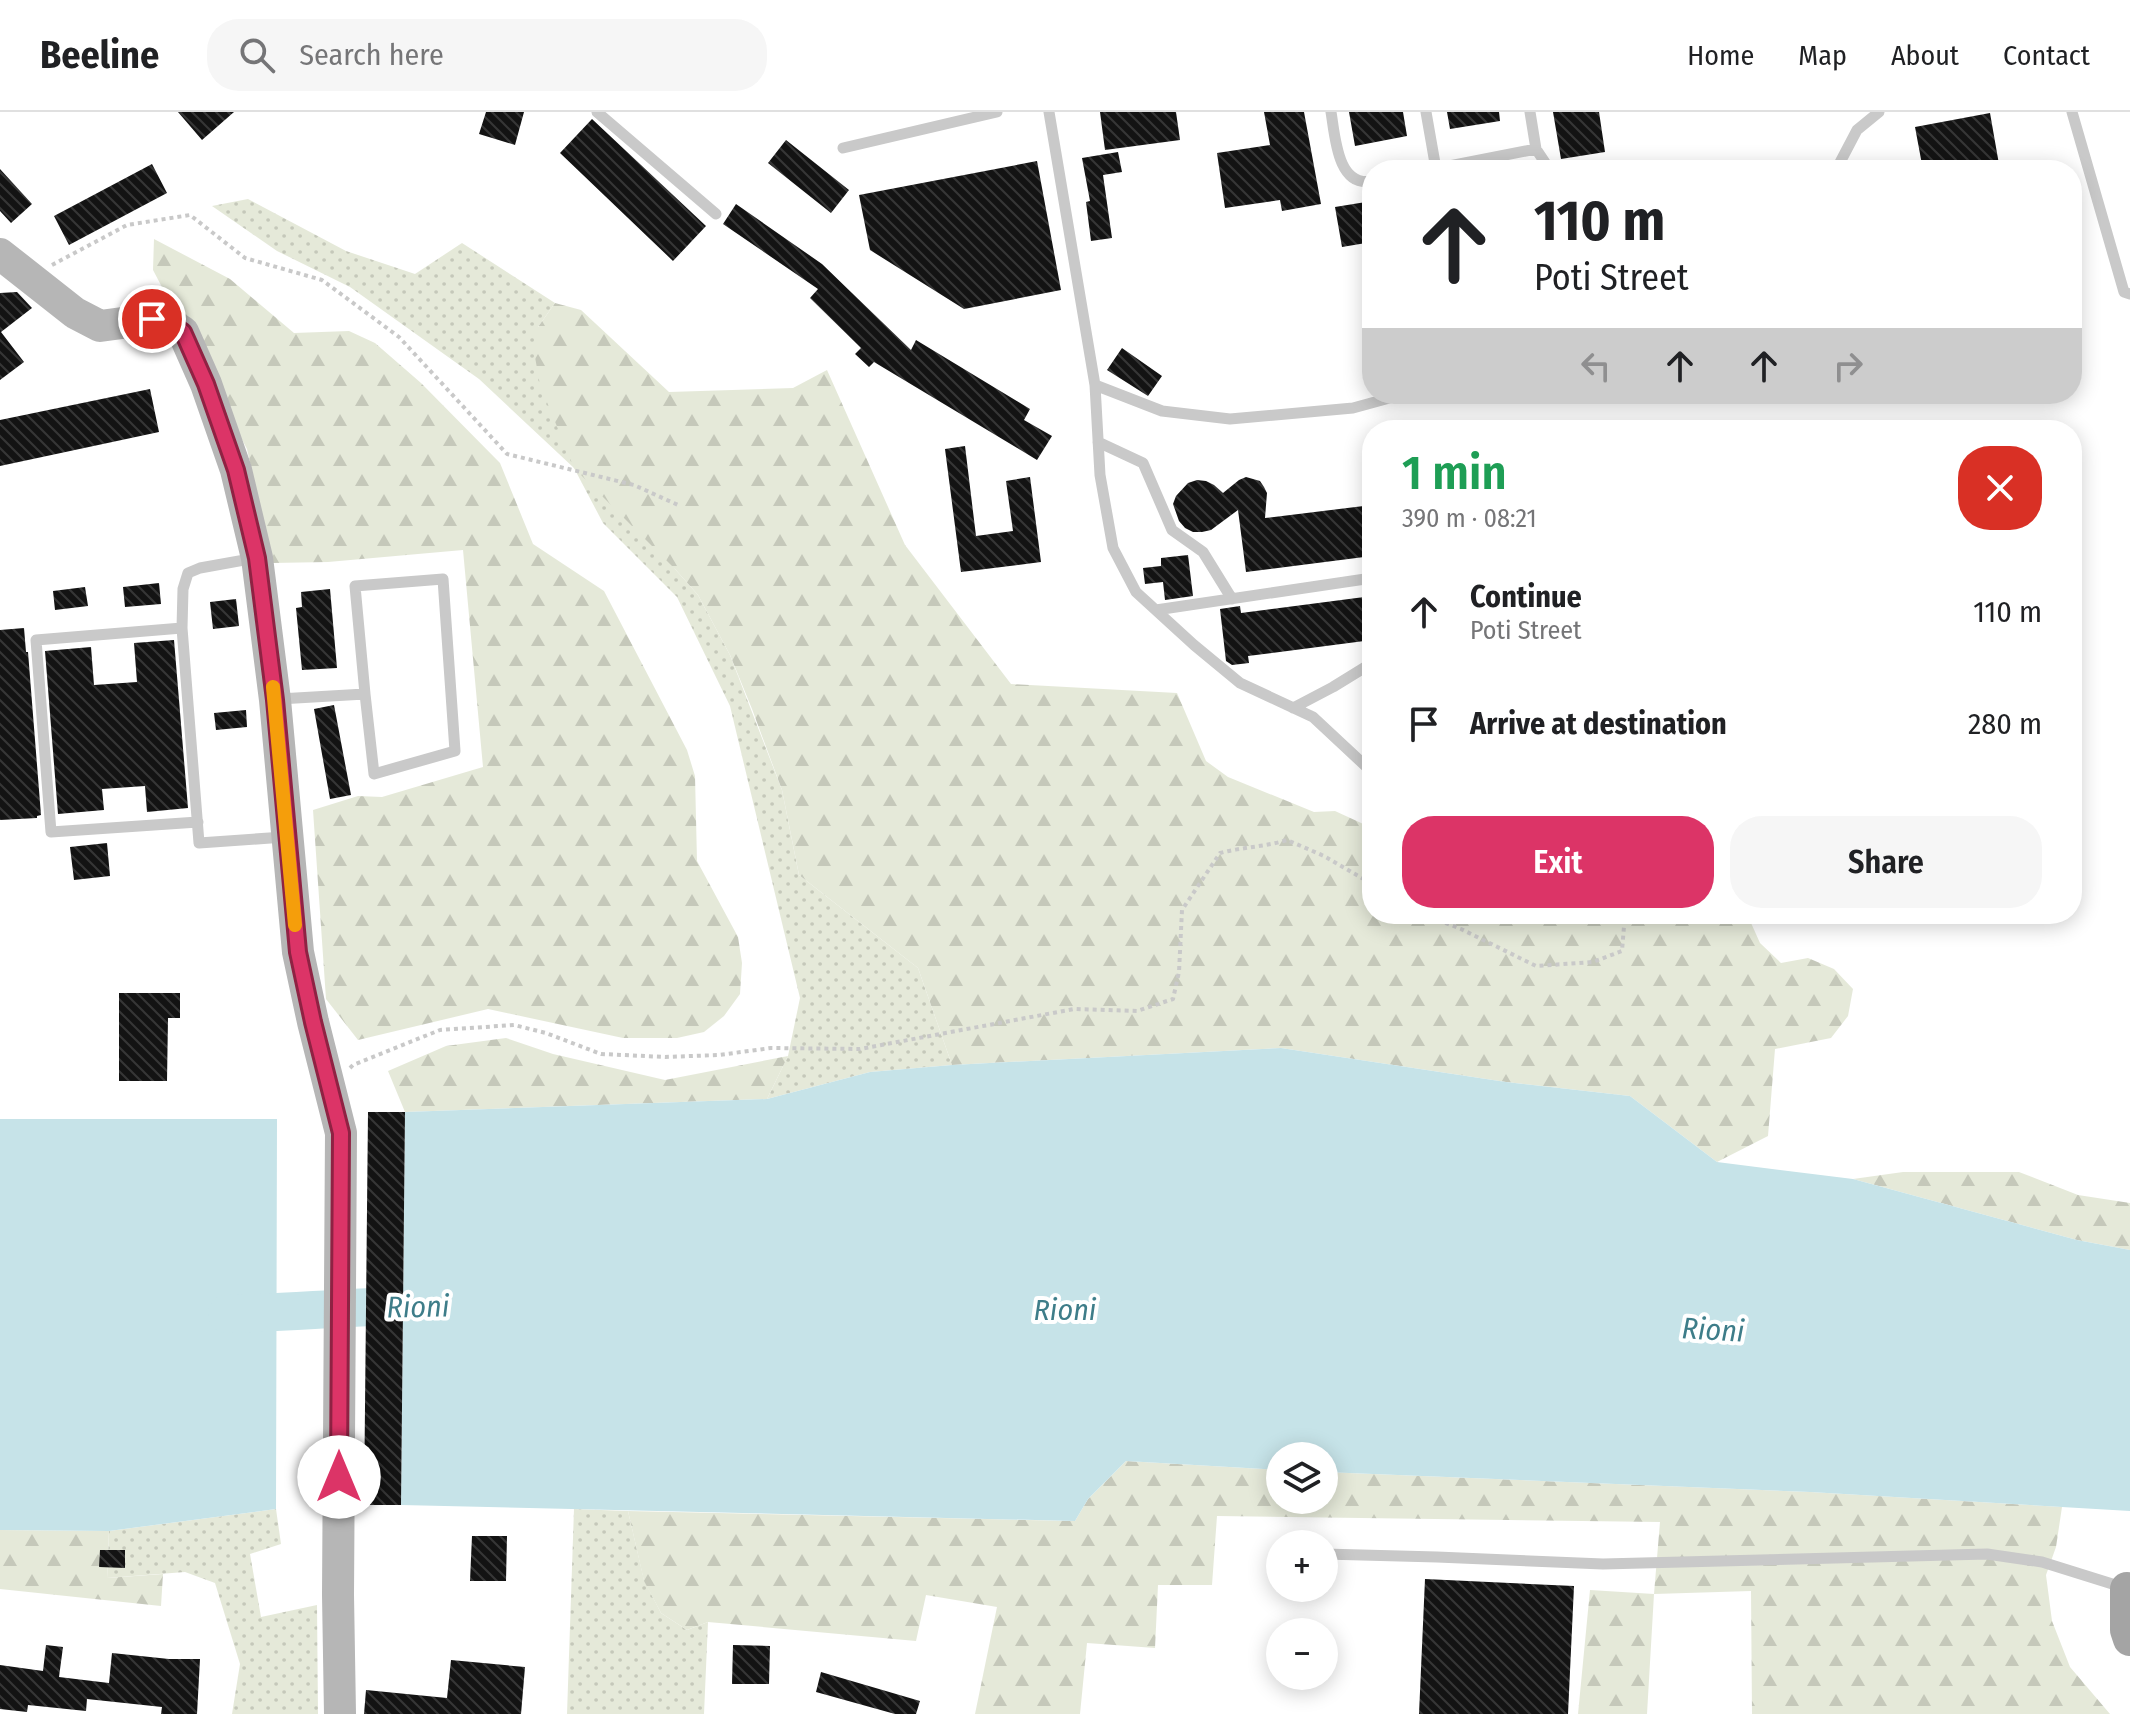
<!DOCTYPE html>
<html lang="en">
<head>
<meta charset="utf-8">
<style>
	body { margin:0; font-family:"Fira Sans Condensed",sans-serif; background:#f6f6f6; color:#202124; height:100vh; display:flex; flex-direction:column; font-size:30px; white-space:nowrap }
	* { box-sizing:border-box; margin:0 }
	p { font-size:26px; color:#757577 }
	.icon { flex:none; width:44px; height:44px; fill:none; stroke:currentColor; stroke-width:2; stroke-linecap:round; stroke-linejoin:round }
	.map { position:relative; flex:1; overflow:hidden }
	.drawer { position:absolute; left:1362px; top:308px; width:720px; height:504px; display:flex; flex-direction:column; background:#fff; border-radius:32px; box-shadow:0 4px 20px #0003 }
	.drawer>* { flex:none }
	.top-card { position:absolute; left:1362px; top:48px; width:720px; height:244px; border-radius:32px; box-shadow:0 4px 20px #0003; background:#fff; color:#202124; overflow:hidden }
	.fabs { position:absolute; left:1266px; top:1330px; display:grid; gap:16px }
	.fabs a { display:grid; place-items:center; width:72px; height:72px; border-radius:50%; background:#fff; box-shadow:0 4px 20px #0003; font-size:40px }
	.pin { position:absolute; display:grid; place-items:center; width:68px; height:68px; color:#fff; margin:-34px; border:4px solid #fff; border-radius:50%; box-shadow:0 2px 8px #0007 }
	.me { position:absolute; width:88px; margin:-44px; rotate:0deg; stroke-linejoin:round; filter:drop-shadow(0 0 6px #0008) }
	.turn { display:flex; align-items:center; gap:28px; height:168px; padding:0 40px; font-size:36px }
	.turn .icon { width:104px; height:104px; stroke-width:2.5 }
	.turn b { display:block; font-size:56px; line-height:68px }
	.lanes { display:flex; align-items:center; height:76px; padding:0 40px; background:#0003; justify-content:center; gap:40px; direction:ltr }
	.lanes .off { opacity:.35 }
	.round { display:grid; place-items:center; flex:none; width:84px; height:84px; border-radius:32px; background:#f6f6f6 }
	.summary { display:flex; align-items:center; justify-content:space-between; height:136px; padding:0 40px }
	h1 { font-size:48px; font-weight:600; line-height:60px; color:#1e9e55 }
	.button { display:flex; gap:16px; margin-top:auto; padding:16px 40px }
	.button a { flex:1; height:92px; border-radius:32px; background:#dc3467; color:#fff; font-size:32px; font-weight:600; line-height:92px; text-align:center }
	.button a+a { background:#f6f6f6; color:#202124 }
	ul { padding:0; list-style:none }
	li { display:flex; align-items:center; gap:24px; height:112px; padding:0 40px }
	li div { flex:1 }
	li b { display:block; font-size:30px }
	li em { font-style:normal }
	header { display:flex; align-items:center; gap:48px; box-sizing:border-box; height:112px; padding:0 40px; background:#fff; border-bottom:2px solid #e0e0e0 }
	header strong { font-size:38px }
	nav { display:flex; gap:44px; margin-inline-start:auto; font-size:28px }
	.search { width:560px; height:72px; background:#f6f6f6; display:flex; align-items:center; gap:20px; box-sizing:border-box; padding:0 28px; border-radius:32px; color:#757577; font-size:30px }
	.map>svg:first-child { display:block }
	.grass { fill:url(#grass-dots) }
	.forest { fill:url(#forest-firs) }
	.water { fill:#c6e3e8 }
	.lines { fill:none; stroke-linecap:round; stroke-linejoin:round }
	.river { stroke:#c6e3e8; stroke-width:38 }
	.building { fill:url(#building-back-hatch) }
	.path { stroke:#c9c9c9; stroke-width:4; stroke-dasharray:4 4; stroke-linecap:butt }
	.lane { stroke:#c9c9c9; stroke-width:11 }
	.secondary { stroke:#b6b6b6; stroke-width:32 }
	.primary { stroke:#a4a4a4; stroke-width:34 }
	.route-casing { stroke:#8f2243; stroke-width:20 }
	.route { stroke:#dc3467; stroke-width:14 }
	.slow { stroke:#f59e0b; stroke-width:14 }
	.labels { text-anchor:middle; stroke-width:8; stroke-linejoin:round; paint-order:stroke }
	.water-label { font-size:30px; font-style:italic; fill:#3e7d89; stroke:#fff }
</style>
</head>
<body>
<header>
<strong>Beeline</strong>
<div class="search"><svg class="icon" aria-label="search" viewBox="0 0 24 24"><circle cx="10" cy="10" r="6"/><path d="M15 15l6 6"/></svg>Search here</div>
<nav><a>Home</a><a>Map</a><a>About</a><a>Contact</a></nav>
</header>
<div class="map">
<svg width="2130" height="1602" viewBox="0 0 2130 1602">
	<defs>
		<pattern id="grass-dots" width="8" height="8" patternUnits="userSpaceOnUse" patternTransform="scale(2)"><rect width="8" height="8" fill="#e5e9d9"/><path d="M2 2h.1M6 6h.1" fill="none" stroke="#c5c8ba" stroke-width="1.8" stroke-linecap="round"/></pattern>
		<pattern id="forest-firs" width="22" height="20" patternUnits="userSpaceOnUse" patternTransform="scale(2)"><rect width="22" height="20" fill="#e5e9d9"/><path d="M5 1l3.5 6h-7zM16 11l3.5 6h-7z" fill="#c5c8ba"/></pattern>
		<pattern id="building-back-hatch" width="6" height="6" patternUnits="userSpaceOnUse" patternTransform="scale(2)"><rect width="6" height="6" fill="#131313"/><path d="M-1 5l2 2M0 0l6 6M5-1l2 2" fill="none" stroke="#363636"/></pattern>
	</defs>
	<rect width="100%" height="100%" fill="#fff"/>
	<path class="grass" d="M 248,87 L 346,139 L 415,162 L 462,131 L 555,191 L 538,215 L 675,457 L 698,483 L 730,543 L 782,678 L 799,763 L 918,856 L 952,953 L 870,960 L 767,987 L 788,944 L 800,886 L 730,594 L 677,485 L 603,411 L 574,356 L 479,267 L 350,175 L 277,139 L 212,94 Z
		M 276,1397 L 281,1432 L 250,1442 L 261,1505 L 317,1493 L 318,1602 L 232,1602 L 240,1552 L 215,1471 L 185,1460 L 107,1466 L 109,1419 Z
		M 574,1397 L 628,1399 L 644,1468 L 661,1501 L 687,1518 L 708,1510 L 704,1602 L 567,1602 Z"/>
	<path class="forest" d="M 154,127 L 230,167 L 294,221 L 349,219 L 375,231 L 421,271 L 500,351 L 533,432 L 604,479 L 687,638 L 695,664 L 697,749 L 738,825 L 742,851 L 740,882 L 724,904 L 704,920 L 677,926 L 623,926 L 488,897 L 358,928 L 326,887 L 313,698 L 358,684 L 382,685 L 483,655 L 463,438 L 328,450 L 272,451 L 247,337 L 153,158 Z
		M 555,191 L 581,198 L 669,280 L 793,276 L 827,258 L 905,433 L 1011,572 L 1177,581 L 1206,649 L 1228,665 L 1314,700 L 1335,699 L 1372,716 L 1372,802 L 1747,802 L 1760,831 L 1781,851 L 1808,846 L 1834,857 L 1853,877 L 1848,904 L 1831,926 L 1775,937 L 1768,1024 L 1717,1050 L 1630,984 L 1506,970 L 1281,936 L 952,953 L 918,856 L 799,763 L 782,678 L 752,597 L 730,543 L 698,483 L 675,457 L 574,356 L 540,273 L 535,245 L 538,215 Z
		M 506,926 L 553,942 L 665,968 L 788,944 L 767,987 L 405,1000 L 388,959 L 446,934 Z
		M 1903,1060 L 2019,1060 L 2078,1083 L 2130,1091 L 2130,1138 L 2077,1128 L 1853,1067 Z
		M 1126,1349 L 1280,1358 L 1280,1388 L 1324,1388 L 1324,1360 L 1810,1380 L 2062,1395 L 2056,1435 L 2046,1463 L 2052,1509 L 2070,1555 L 2110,1602 L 1752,1602 L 1751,1479 L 1654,1482 L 1647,1602 L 1578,1602 L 1590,1478 L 1654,1482 L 1660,1410 L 1217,1404 L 1212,1473 L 1158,1473 L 1155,1536 L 1087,1531 L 1080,1602 L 975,1602 L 997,1495 L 926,1483 L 916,1529 L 708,1510 L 687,1518 L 661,1501 L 644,1469 L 628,1399 L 1075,1409 L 1088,1387 Z
		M 0,1418 L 109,1419 L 107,1466 L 163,1462 L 161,1494 L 0,1477 Z"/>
	<path class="water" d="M 1281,936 L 1506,970 L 1630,984 L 1717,1050 L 1853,1067 L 2077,1128 L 2130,1138 L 2130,1399 L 1810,1380 L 1324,1360 L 1324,1344 L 1280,1344 L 1280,1358 L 1126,1349 L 1088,1387 L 1075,1409 L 401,1393 L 405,1000 L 767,987 L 870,960 L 952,953 Z
		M 0,1007 L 277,1007 L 276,1397 L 109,1419 L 0,1418 Z"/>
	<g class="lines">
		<path class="river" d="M 227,1202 C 290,1201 353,1194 417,1194"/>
	</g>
	<path class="building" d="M 178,0 L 234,0 L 202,28 Z
		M 486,0 L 524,0 L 515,33 L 479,22 Z
		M 1100,0 L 1176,0 L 1180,28 L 1105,38 Z
		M 1264,0 L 1304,0 L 1321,92 L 1282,99 L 1280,88 L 1225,96 L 1217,41 L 1270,33 Z
		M 1349,0 L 1403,0 L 1407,24 L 1355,34 Z
		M 1447,0 L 1499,0 L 1500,9 L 1450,17 Z
		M 1553,0 L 1599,0 L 1605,40 L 1561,47 Z
		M 1990,1 L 2000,58 L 1923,58 L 1915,15 Z
		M 592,7 L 706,114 L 673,149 L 560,41 Z
		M 786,28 L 849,78 L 831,101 L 768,51 Z
		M 1118,40 L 1122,60 L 1103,63 L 1112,126 L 1091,129 L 1086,90 L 1090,89 L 1082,46 Z
		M 1037,49 L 1061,178 L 964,197 L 870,138 L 859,83 Z
		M 152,52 L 167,81 L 69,133 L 54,104 Z
		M 0,57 L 32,92 L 11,111 L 0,99 Z
		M 1372,89 L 1372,130 L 1342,135 L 1335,95 Z
		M 736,92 L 822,152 L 911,238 L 916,228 L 1030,297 L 1024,308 L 1052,324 L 1037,348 L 874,250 L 869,255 L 855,242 L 861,236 L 810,186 L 818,177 L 723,112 Z
		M 17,180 L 32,196 L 1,220 L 24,250 L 0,268 L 0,181 Z
		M 1122,236 L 1162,264 L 1148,284 L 1107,258 Z
		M 150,277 L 159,320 L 0,354 L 0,308 Z
		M 965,334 L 976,424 L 1013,419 L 1006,369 L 1030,365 L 1041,450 L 961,460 L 945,337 Z
		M 1246,365 L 1260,369 L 1264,375 L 1267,381 L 1265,406 L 1372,393 L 1372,444 L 1246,460 L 1238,398 L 1211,418 L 1202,420 L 1193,420 L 1185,416 L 1179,409 L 1173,392 L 1176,384 L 1188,371 L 1197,368 L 1206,369 L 1214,373 L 1223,381 L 1239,368 Z
		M 1188,443 L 1193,484 L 1165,488 L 1163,470 L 1145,472 L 1143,456 L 1161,454 L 1161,446 Z
		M 159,471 L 161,492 L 125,495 L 123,475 Z
		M 85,475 L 88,494 L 55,498 L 53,479 Z
		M 330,477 L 337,556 L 302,558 L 296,496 L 302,495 L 301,480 Z
		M 1372,484 L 1372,528 L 1248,544 L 1249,551 L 1232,553 L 1226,549 L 1220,497 L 1240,494 L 1241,501 Z
		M 236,487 L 239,514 L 213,517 L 210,490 Z
		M 24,516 L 26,540 L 28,540 L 41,703 L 37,704 L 37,706 L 0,708 L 0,518 Z
		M 174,528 L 188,696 L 147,700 L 145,674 L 102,677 L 104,698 L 58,702 L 45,539 L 91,535 L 94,573 L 137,570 L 134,531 Z
		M 334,593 L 351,683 L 330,687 L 314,597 Z
		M 246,598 L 247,615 L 216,618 L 214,601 Z
		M 107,731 L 110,764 L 74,768 L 70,735 Z
		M 119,881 L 180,881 L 180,906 L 168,906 L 167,969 L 119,969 Z
		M 368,1000 L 405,1000 L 401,1393 L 364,1393 Z
		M 472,1424 L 507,1424 L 506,1469 L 470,1469 Z
		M 100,1438 L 125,1438 L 125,1456 L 99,1455 Z
		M 1425,1467 L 1574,1474 L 1568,1602 L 1419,1602 Z
		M 46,1533 L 63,1535 L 59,1565 L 109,1571 L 112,1541 L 169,1547 L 200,1547 L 197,1602 L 161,1602 L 162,1595 L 87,1587 L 86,1599 L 28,1593 L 27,1600 L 0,1597 L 0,1553 L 43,1559 Z
		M 733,1533 L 770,1534 L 769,1572 L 732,1572 Z
		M 451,1548 L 525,1555 L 521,1602 L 364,1602 L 366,1578 L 447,1586 Z
		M 821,1560 L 920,1589 L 916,1602 L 895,1602 L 816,1580 Z"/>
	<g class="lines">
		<path class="path" d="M 52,153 L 127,113 L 190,103 L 245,146 L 322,168 L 399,225 L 507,342 L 634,373 L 678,393
			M 1423,802 L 1461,817 L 1536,854 L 1593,850 L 1622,839 L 1625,802
			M 350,956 L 353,953 L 440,918 L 514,913 L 546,921 L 601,942 L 665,945 L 719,943 L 771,936 L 860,937 L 1074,897 L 1137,899 L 1173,887 L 1179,860 L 1182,798 L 1220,741 C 1242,735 1265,735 1287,728 L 1324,744 L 1372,772"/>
		<path class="lane" d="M 597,0 L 716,102
			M 1049,0 L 1095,273 L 1100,363 L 1113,436 L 1136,480 L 1194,533 L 1240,571 L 1313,605 L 1372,660
			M 1331,0 C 1335,23 1337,76 1372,69
			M 1426,0 L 1436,57
			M 2072,0 L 2124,180 L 2130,182
			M 843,36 L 997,0
			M 1536,37 L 1550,58
			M 1429,58 L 1536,37 L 1530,0
			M 1836,58 L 1857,18 L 1879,0
			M 1095,273 L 1162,299 L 1230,307 L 1353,296 L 1404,282
			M 1098,330 L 1143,351 L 1172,418 L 1203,440 L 1232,487
			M 256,446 L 200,456 L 188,461 L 183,477 L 182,516 L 199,731 L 284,725
			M 1156,498 L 1372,466
			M 182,516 L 36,528 L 51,720 L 198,710
			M 279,587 L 365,582 L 355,474 L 443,467 L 455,639 L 374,662 L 365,582
			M 1293,596 L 1333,575 L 1372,551
			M 1278,1442 L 1280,1442
			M 1324,1442 L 1437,1445 L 1603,1452 L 1987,1442 L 2042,1450 L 2122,1475"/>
		<path class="secondary" d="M 0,142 L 75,201 L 100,214 L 152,207 L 168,210 L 183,220 L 206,272 L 236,358 L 257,446 L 275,588 L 298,840 L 313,910 L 341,1021 L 338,1483 L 340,1602"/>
		<path class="primary" d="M 2127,1477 L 2127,1518 L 2130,1527"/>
	</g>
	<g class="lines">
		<g class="route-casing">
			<path id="route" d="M 152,207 L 168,210 L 183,220 L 206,272 L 236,358 L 257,446 L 275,588 L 298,840 L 313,910 L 341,1021 L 339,1365"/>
		</g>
		<use href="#route" class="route"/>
		<path class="slow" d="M 273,575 L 295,813"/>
	</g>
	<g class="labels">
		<g class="water-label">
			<text transform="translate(418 1195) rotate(-1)" y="10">Rioni</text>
			<text x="1065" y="1208">Rioni</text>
			<text transform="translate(1713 1218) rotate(3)" y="10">Rioni</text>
		</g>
	</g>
</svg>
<div class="fabs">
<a><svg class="icon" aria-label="layers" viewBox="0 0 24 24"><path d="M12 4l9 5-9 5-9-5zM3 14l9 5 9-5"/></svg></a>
<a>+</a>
<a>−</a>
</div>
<div class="pin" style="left:152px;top:207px;background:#d93025"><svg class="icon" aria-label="arrive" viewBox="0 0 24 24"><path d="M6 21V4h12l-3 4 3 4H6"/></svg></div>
<svg class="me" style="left:339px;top:1365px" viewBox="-20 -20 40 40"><circle r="19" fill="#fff"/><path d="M0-13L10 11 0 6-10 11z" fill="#dc3467"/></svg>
<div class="top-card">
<div class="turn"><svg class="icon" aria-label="ahead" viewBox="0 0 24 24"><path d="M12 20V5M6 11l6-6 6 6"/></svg><div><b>110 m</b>Poti Street</div></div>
<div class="lanes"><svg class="icon off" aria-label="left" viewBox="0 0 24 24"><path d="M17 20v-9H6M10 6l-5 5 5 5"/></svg><svg class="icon" aria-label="ahead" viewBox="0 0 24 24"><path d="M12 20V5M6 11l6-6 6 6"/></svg><svg class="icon" aria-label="ahead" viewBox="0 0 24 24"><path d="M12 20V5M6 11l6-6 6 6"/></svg><svg class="icon off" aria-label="right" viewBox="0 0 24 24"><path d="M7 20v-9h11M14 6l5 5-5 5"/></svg></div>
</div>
<section class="drawer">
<div class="summary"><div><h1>1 min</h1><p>390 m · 08:21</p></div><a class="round" style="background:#d93025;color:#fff"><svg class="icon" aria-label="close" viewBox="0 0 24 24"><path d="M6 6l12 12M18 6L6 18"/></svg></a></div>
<ul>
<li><svg class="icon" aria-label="ahead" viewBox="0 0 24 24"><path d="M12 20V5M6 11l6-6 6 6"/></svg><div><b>Continue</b><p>Poti Street</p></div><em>110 m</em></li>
<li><svg class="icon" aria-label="arrive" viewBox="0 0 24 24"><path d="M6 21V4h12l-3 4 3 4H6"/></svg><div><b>Arrive at destination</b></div><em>280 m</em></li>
</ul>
<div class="button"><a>Exit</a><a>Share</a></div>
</section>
</div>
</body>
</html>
